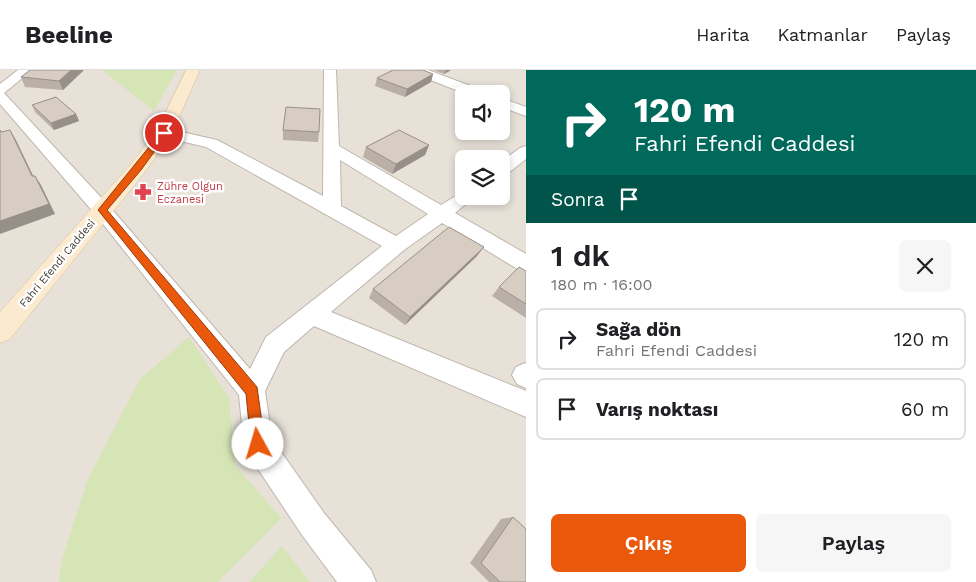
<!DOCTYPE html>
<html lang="tr">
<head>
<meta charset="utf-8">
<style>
	body { margin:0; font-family:"Work Sans",sans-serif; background:#f6f6f6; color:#202124; height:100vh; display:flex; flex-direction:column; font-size:19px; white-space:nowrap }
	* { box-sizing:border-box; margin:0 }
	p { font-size:16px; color:#757577 }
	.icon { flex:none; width:28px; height:28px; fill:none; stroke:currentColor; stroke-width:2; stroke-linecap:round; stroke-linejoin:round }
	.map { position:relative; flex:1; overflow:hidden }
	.sheet { display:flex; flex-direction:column; background:#fff; width:450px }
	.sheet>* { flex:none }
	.banner { background:#00695c; color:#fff; overflow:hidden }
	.controls { position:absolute; left:455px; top:15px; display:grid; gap:10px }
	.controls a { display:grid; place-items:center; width:55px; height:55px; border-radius:8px; background:#fff; box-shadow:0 2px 8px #0003; font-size:25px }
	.pin { position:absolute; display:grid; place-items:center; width:42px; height:42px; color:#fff; margin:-21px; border:2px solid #fff; border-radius:50%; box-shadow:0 1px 5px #0007 }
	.me { position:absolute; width:55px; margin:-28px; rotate:354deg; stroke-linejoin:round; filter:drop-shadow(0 0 4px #0008) }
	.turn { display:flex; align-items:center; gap:18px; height:105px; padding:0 25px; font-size:22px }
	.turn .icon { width:65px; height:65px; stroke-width:2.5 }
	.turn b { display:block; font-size:35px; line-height:42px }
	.then { display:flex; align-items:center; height:48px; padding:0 25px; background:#0003; gap:10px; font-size:19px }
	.round { display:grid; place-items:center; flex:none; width:52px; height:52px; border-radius:8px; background:#f6f6f6 }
	.overview { display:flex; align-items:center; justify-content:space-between; height:85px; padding:0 25px }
	h1 { font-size:30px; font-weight:600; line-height:38px }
	.primary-button { display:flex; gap:10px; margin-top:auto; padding:10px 25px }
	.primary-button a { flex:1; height:58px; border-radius:8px; background:#ea580c; color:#fff; font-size:20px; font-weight:600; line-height:58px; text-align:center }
	.primary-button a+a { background:#f6f6f6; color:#202124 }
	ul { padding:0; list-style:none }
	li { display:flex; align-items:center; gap:15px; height:62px; margin:0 10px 8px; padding:0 15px; border:2px solid #e0e0e0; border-radius:8px }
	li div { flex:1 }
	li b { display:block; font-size:19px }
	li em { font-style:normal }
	header { display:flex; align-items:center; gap:30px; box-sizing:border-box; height:70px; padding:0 25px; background:#fff; border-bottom:1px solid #e0e0e0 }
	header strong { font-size:24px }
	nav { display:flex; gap:28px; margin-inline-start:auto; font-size:18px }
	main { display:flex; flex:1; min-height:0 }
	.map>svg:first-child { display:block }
	.residential { fill:#e7e1d8; fill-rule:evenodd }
	.green { fill:#d6e5b6 }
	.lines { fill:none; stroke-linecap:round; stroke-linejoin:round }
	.street-casing { stroke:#bfb6ad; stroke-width:2 }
	.secondary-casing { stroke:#d4bf9e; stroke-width:1 }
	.street { fill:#fff; fill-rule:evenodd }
	.secondary { fill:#fbeacd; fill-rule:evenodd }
	.wall { fill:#bab0a8 }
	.shaded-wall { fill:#979088 }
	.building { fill:#d8cdc3; stroke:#979088 }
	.route { fill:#ea580c; stroke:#983908 }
	.labels { text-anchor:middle; stroke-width:5; stroke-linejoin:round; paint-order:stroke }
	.far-health-label { font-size:11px; fill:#be3a42; stroke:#fff; text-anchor:start }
	.far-street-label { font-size:11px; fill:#474038; stroke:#fff }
</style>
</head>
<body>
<header>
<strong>Beeline</strong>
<nav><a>Harita</a><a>Katmanlar</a><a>Paylaş</a></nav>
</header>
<main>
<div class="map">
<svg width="526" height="512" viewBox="0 0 526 512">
	<rect width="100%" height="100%" fill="#f4f0ea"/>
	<path class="residential" d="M 0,0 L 526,0 L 526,512 L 0,512 ZM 464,24 L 501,24 L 501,61 L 464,61 ZM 464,89 L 501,89 L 501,126 L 464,126 Z"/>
	<path class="green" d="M 102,0 L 177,0 L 154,41 Z
		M 189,267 L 229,328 L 236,396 L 281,448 L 218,512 L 59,512 L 62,489 L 88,409 L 140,309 Z
		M 282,476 L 310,512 L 249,512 Z"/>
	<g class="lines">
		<g class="street-casing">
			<path id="street" d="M 18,0 L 32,0 L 4,23 L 109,136 L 250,299 L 266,267 L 382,176 L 206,77 L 159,66 L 156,63 L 159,60 L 164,58 L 217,70 L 323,126 L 324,0 L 336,0 L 339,76 L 441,135 L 464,121 L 464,126 L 475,126 L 455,143 L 526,184 L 526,202 L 519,200 L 442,153 L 404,180 L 331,242 L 526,321 L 526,347 L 314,256 L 284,282 L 265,321 L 272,369 L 324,443 L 371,500 L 376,512 L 337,512 L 302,465 L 248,384 L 244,374 L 239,325 L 95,144 L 0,34 L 0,14 ZM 340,90 L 428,144 L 396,166 L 341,136 Z
				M 411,0 L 428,0 L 484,21 L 486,24 L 466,24 L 413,3 Z
				M 501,28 L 526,37 L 526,46 L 501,37 Z
				M 526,76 L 526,89 L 507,104 L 501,105 L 501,92 L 520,78 Z
				M 525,293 L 526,294 L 526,318 L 517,314 L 512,305 L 516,297 Z"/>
		</g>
		<g class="secondary-casing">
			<path id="secondary" d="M 186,0 L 200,0 L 170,67 L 145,102 L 10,269 L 0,273 L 0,242 L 131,94 L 156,62 Z"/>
		</g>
		<use href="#street" class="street"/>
		<use href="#secondary" class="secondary"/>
	</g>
	<path class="wall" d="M 30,0 L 84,0 L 63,20 L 25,17 L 21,7 Z
		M 433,0 L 451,0 L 444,4 Z
		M 433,4 L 431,12 L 405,27 L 375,16 L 377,8 Z
		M 32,35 L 76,44 L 79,51 L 54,60 L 35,42 Z
		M 283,60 L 319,62 L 318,72 L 283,70 Z
		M 429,75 L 425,85 L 392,104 L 363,87 L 366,77 Z
		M 477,186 L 405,255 L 369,228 L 373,219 Z
		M 526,201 L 526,248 L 492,226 L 499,217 Z
		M 513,447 L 526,512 L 489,512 L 470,493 L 501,449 Z"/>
	<path class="shaded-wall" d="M 71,0 L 84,0 L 63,20 L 59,11 Z
		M 446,0 L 451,0 L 444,4 Z
		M 433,4 L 431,12 L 405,27 L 407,19 Z
		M 76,44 L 79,51 L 54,60 L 51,53 Z
		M 10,60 L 16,70 L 38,116 L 32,106 Z
		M 429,75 L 425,85 L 392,104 L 396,94 Z
		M 35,106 L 41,115 L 55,144 L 0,164 L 0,151 Z
		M 484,177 L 477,186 L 405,255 L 410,247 Z"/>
	<path class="building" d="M 30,0 L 71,0 L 59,11 L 21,7 Z
		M 393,0 L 423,0 L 433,4 L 407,19 L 377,8 Z
		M 56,27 L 76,44 L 51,53 L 32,35 Z
		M 286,37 L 320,39 L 319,62 L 283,60 Z
		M 0,60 L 1,62 L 10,60 L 32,106 L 35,106 L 49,134 L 0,151 Z
		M 399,60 L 429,75 L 396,94 L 366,77 Z
		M 449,157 L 484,177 L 410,247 L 373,219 Z
		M 519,197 L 526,201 L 526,234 L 499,217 Z
		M 513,447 L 526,459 L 526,512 L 500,512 L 481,493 Z"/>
	<path class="route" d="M 162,61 L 168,63 L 141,100 L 107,140 L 257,317 L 265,374 L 263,379 L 258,381 L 253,379 L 251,374 L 246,324 L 98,140 Z"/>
	<defs>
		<g id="pharmacy-bare" transform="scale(1.35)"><path d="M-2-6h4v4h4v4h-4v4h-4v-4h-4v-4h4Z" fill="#e0444e" stroke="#fff" stroke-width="2.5" paint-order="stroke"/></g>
	</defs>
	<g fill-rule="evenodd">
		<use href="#pharmacy-bare" x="143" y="122"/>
	</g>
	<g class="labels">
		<g class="far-health-label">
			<text x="157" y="120">Zühre Olgun<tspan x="157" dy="13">Eczanesi</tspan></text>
		</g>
		<g class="far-street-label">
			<text transform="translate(57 193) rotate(-50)" y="4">Fahri Efendi Caddesi</text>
		</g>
	</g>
</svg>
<div class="controls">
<a><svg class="icon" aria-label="sound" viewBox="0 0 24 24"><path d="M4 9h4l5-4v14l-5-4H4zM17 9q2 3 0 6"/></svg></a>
<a><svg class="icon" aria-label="layers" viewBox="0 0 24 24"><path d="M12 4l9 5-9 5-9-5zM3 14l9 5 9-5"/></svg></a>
</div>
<div class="pin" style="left:164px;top:63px;background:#d93025"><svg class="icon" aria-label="arrive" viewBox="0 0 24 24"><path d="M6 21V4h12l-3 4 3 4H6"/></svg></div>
<svg class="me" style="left:258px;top:374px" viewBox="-20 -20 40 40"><circle r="19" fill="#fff"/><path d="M0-13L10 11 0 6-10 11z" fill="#ea580c"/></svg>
</div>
<section class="sheet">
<div class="banner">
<div class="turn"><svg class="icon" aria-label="right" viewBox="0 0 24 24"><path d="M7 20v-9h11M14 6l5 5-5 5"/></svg><div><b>120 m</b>Fahri Efendi Caddesi</div></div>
<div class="then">Sonra<svg class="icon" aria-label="arrive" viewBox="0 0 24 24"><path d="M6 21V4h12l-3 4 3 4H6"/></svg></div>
</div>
<div class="overview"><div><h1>1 dk</h1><p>180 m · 16:00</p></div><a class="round"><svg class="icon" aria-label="close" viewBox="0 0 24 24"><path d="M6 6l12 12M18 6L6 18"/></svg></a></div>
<ul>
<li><svg class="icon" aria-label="right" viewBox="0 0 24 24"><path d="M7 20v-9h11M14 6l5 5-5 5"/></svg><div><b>Sağa dön</b><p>Fahri Efendi Caddesi</p></div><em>120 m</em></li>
<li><svg class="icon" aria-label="arrive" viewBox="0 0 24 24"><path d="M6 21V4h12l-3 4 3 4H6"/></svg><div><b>Varış noktası</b></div><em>60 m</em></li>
</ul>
<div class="primary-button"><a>Çıkış</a><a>Paylaş</a></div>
</section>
</main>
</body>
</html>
